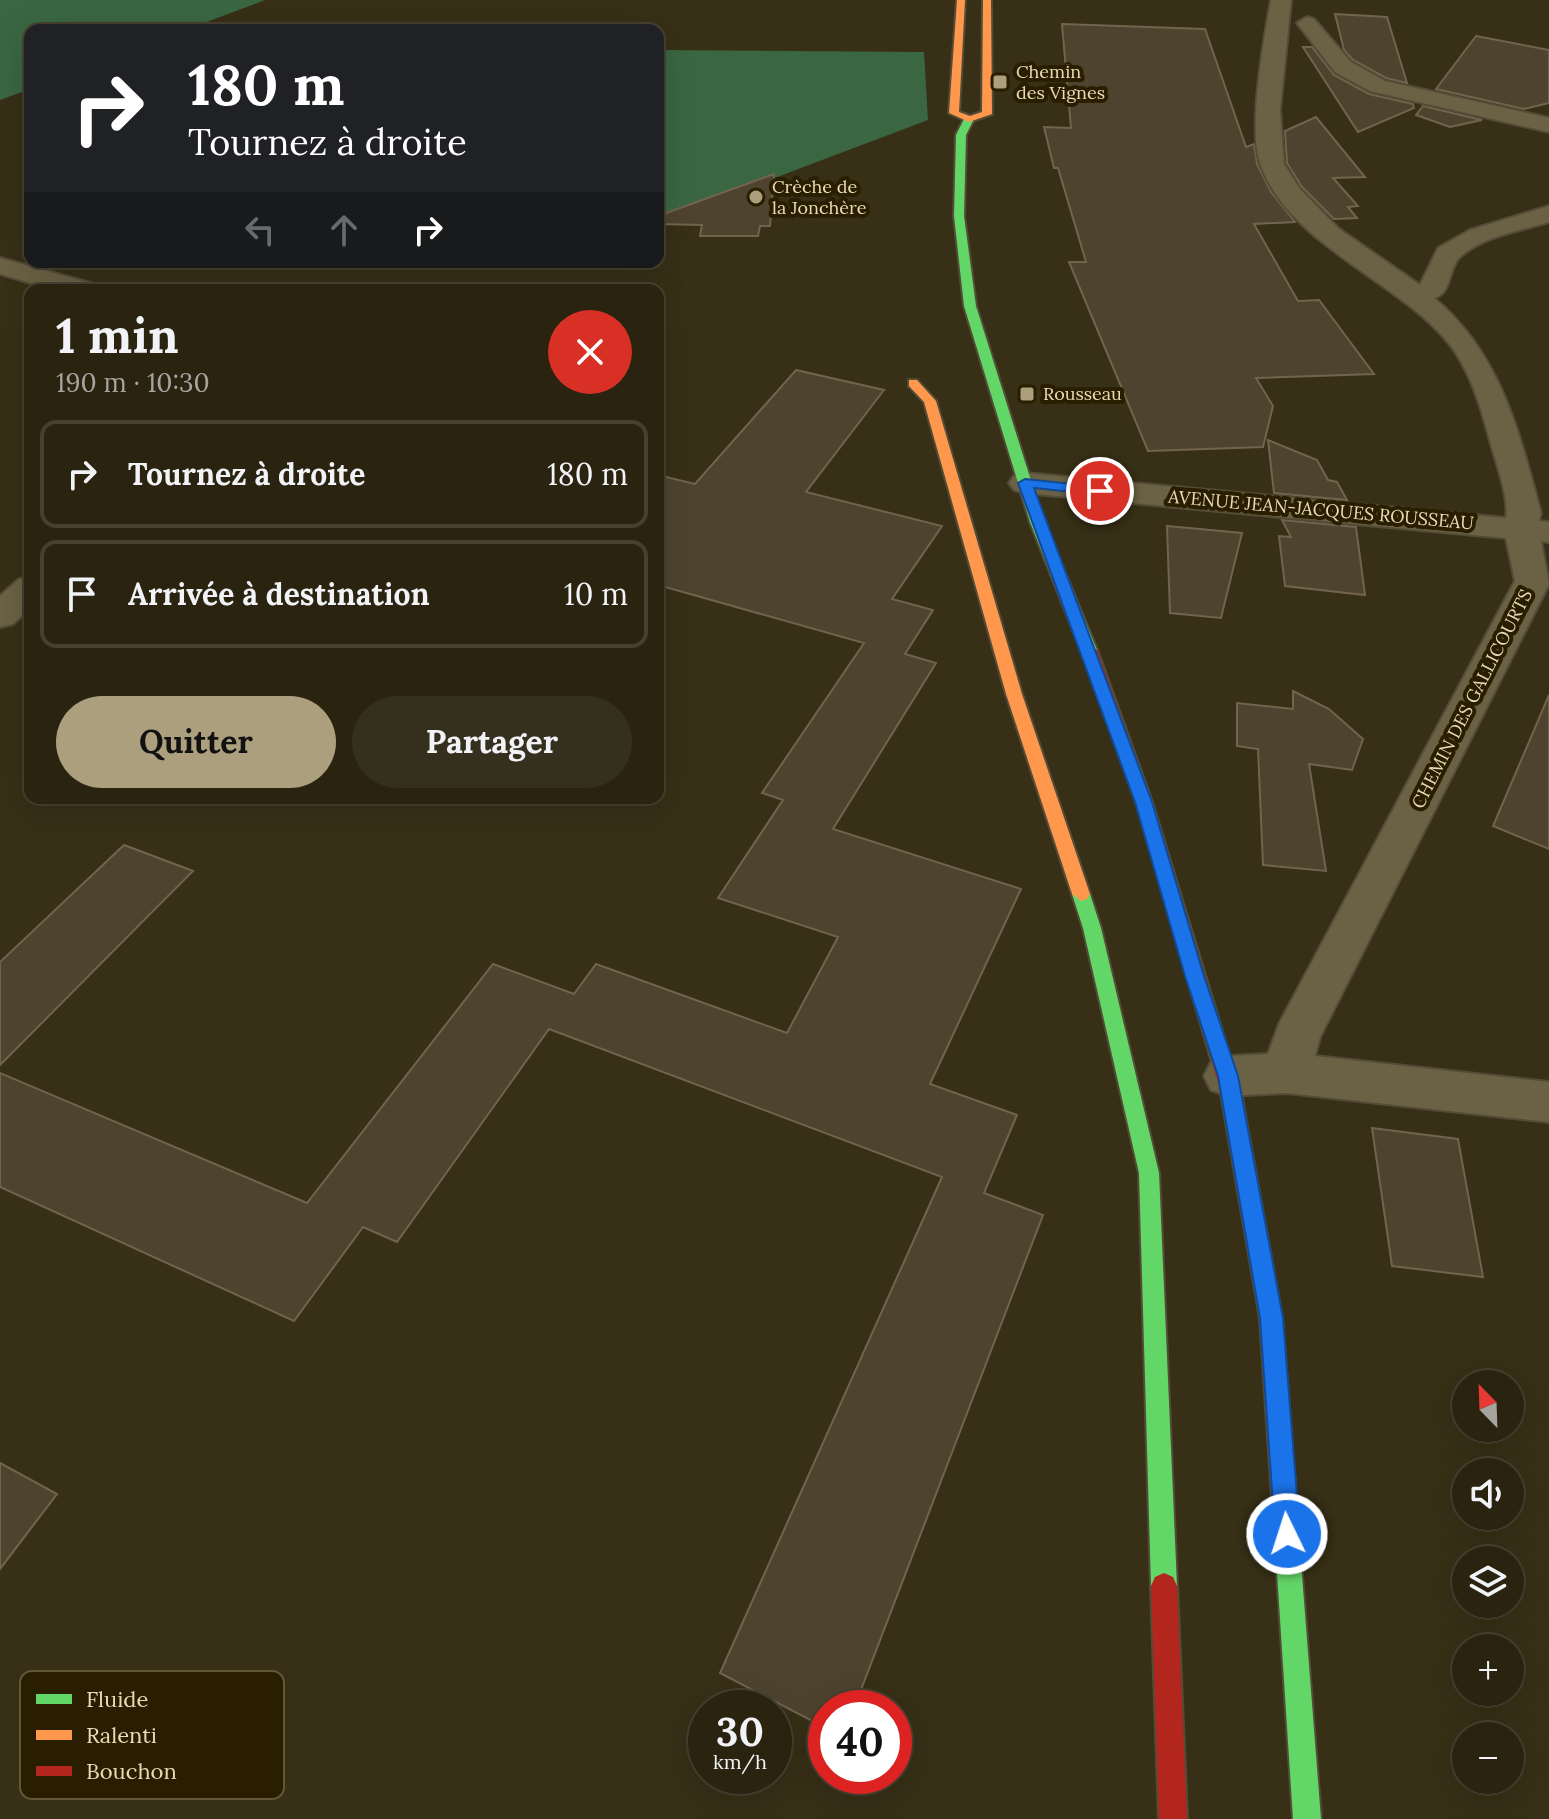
<!DOCTYPE html>
<html lang="fr">
<head>
<meta charset="utf-8">
<style>
	body { margin:0; font-family:Lora,serif; background:#352f1e; color:#f1f3f6; height:100vh; display:flex; flex-direction:column; font-size:30px; white-space:nowrap }
	* { box-sizing:border-box; margin:0 }
	p { font-size:26px; color:#a5a49f }
	.icon { flex:none; width:44px; height:44px; fill:none; stroke:currentColor; stroke-width:2; stroke-linecap:round; stroke-linejoin:round }
	.map { position:relative; flex:1; overflow:hidden }
	.details { position:absolute; left:24px; top:284px; width:640px; height:520px; display:flex; flex-direction:column; background:#292310; border-radius:16px; box-shadow:0 8px 32px #0002,0 0 0 2px #454030 }
	.details>* { flex:none }
	.guide { position:absolute; left:24px; top:24px; width:640px; height:244px; border-radius:16px; box-shadow:0 8px 32px #0002,0 0 0 2px #454030; background:#202124; color:#fff; overflow:hidden }
	.needle { width:52px; rotate:337deg }
	.buttons { position:absolute; left:1452px; top:1370px; display:grid; gap:16px }
	.buttons a { display:grid; place-items:center; width:72px; height:72px; border-radius:50%; background:#292310; box-shadow:0 8px 32px #0002,0 0 0 2px #454030; font-size:40px }
	.speed { position:absolute; left:688px; top:1690px; display:flex; gap:16px; font-size:40px; font-weight:700; text-align:center }
	.speed>* { display:grid; place-content:center; width:104px; height:104px; border-radius:50%; background:#292310; box-shadow:0 8px 32px #0002,0 0 0 2px #454030; line-height:1 }
	.speed small { font-size:20px; font-weight:400 }
	.speed .limit { border:12px solid #d22; background:#fff; color:#111 }
	.pin { position:absolute; display:grid; place-items:center; width:68px; height:68px; color:#fff; margin:-34px; border:4px solid #fff; border-radius:50%; box-shadow:0 2px 8px #0007 }
	.me { position:absolute; width:88px; margin:-44px; rotate:356deg; stroke-linejoin:round; filter:drop-shadow(0 0 6px #0008) }
	.turn { display:flex; align-items:center; gap:28px; height:168px; padding:0 32px; font-size:36px }
	.turn .icon { width:104px; height:104px; stroke-width:2.5 }
	.turn b { display:block; font-size:56px; line-height:68px }
	.lanes { display:flex; align-items:center; height:76px; padding:0 32px; background:#0003; justify-content:center; gap:40px; direction:ltr }
	.lanes .off { opacity:.35 }
	.round { display:grid; place-items:center; flex:none; width:84px; height:84px; border-radius:42px; background:#352f1e }
	.summary { display:flex; align-items:center; justify-content:space-between; height:136px; padding:0 32px }
	h1 { font-size:48px; font-weight:700; line-height:60px }
	.button { display:flex; gap:16px; margin-top:auto; padding:16px 32px }
	.button a { flex:1; height:92px; border-radius:48px; background:#ab9f7d; color:#111; font-size:32px; font-weight:700; line-height:92px; text-align:center }
	.button a+a { background:#352f1e; color:#f1f3f6 }
	ul { padding:0; list-style:none }
	li { display:flex; align-items:center; gap:24px; height:108px; margin:0 16px 12px; padding:0 16px; border:4px solid #454030; border-radius:16px }
	li div { flex:1 }
	li b { display:block; font-size:30px }
	li em { font-style:normal }
	.map>svg:first-child { display:block }
	.forest { fill:#3a6642 }
	.building { fill:#4e432e; stroke:#72644c; stroke-width:2 }
	.lines { fill:none; stroke-linecap:round; stroke-linejoin:round }
	.street-casing { stroke:#534c37; stroke-width:4 }
	.fast-casing { stroke:#534c37; stroke-width:4 }
	.slow-casing { stroke:#534c37; stroke-width:4 }
	.jam-casing { stroke:#534c37; stroke-width:4 }
	.street { fill:#6b6144; fill-rule:evenodd }
	.fast { fill:#63d668; fill-rule:evenodd }
	.slow { fill:#ff974d; fill-rule:evenodd }
	.jam { fill:#b3261e; fill-rule:evenodd }
	.route { fill:#1a73e8; stroke:#114b97; stroke-width:2 }
	.poi-dot { fill:#ab9f7d; stroke:#291f00; stroke-width:3 }
	.labels { text-anchor:middle; stroke-width:8; stroke-linejoin:round; paint-order:stroke }
	.far-poi-label { font-size:18px; fill:#e9dcb5; stroke:#291f00; text-anchor:start }
	.far-street-label { font-size:18px; fill:#e9dcb5; stroke:#291f00 }
	.key { fill:#291f00; stroke:#635836; stroke-width:2 }
	.key-label { font-size:22px; fill:#e9dcb5 }
</style>
</head>
<body>
<div class="map">
<svg width="1549" height="1819" viewBox="0 0 1549 1819">
	<rect width="100%" height="100%" fill="#372f16"/>
	<path class="forest" d="M 0,0 L 265,0 L 185,30 L 30,30 L 30,89 L 0,100 Z
		M 658,50 L 924,52 L 928,120 L 658,222 Z"/>
	<path class="building" d="M 1335,14 L 1387,17 L 1407,83 L 1386,78 L 1353,60 L 1344,50 Z
		M 1062,24 L 1205,29 L 1246,147 L 1254,144 L 1257,164 L 1271,192 L 1295,222 L 1254,224 L 1298,301 L 1319,300 L 1374,374 L 1256,378 L 1273,406 L 1263,447 L 1148,451 L 1069,262 L 1086,262 L 1058,168 L 1054,168 L 1044,127 L 1071,128 Z
		M 1476,36 L 1549,50 L 1549,103 L 1524,109 L 1436,89 Z
		M 1303,47 L 1312,47 L 1334,75 L 1369,94 L 1413,104 L 1414,108 L 1358,132 Z
		M 1423,106 L 1482,120 L 1450,127 L 1416,115 Z
		M 1316,117 L 1365,177 L 1333,178 L 1358,206 L 1348,207 L 1357,218 L 1334,219 L 1302,187 L 1287,163 L 1285,131 Z
		M 774,174 L 770,226 L 760,226 L 758,236 L 700,236 L 702,225 L 658,224 L 658,216 Z
		M 796,370 L 884,390 L 806,492 L 942,526 L 892,599 L 933,610 L 905,654 L 936,663 L 833,829 L 1021,889 L 930,1084 L 1017,1115 L 984,1193 L 1043,1215 L 854,1708 L 826,1708 L 826,1728 L 720,1673 L 942,1177 L 549,1029 L 397,1242 L 363,1227 L 294,1321 L 0,1187 L 0,1073 L 307,1203 L 493,964 L 574,994 L 596,964 L 787,1033 L 838,937 L 718,898 L 783,800 L 762,793 L 864,643 L 658,585 L 658,475 L 695,484 Z
		M 1268,440 L 1317,460 L 1328,480 L 1337,482 L 1347,500 L 1274,493 Z
		M 1282,520 L 1356,527 L 1365,595 L 1285,586 L 1279,536 L 1291,537 Z
		M 1167,526 L 1242,533 L 1221,618 L 1170,613 Z
		M 1293,691 L 1329,709 L 1363,739 L 1352,770 L 1309,764 L 1326,871 L 1263,865 L 1258,749 L 1237,746 L 1237,703 L 1293,709 Z
		M 1549,695 L 1549,849 L 1493,826 Z
		M 124,845 L 193,871 L 0,1065 L 0,962 Z
		M 1372,1128 L 1458,1139 L 1483,1277 L 1392,1266 Z
		M 0,1463 L 57,1494 L 0,1569 Z"/>
	<g class="lines">
		<g class="street-casing">
			<path id="street" d="M 1271,0 L 1291,0 L 1280,110 L 1284,164 L 1300,189 L 1339,229 L 1420,285 L 1438,248 L 1470,230 L 1549,206 L 1549,222 C 1520,231 1483,236 1460,257 C 1448,268 1452,294 1434,298 C 1501,354 1519,432 1541,513 L 1539,521 L 1549,522 L 1549,542 L 1541,541 L 1549,584 L 1320,1037 L 1315,1056 L 1549,1082 L 1549,1122 L 1287,1093 L 1228,1096 L 1211,1090 L 1204,1076 L 1211,1062 L 1228,1056 L 1268,1054 L 1279,1024 L 1515,581 L 1506,538 L 1025,493 L 1014,490 L 1009,483 L 1014,476 L 1025,473 L 1506,518 C 1509,496 1496,463 1490,441 C 1481,407 1470,369 1447,341 C 1396,280 1287,243 1260,163 C 1248,128 1264,38 1271,0 Z
				M 1307,17 L 1314,19 L 1351,62 L 1385,81 L 1549,118 L 1549,132 L 1370,91 L 1335,72 L 1297,23 Z
				M 0,258 L 94,284 L 98,290 L 54,290 L 0,274 Z
				M 30,576 L 30,607 L 13,624 L 0,627 L 0,596 L 18,580 Z"/>
		</g>
		<g class="fast-casing">
			<path id="fast" d="M 969,116 L 974,119 L 966,135 L 964,216 L 976,306 L 1044,522 L 1097,650 L 1089,655 L 1081,650 L 1030,522 L 964,306 L 954,216 L 956,135 L 964,119 Z
				M 1081,887 L 1090,894 L 1101,928 L 1159,1173 L 1177,1586 L 1173,1595 L 1164,1599 L 1155,1595 L 1151,1586 L 1139,1173 L 1083,928 L 1072,894 Z
				M 1285,1499 L 1294,1502 L 1297,1511 L 1321,1819 L 1293,1819 L 1273,1511 L 1276,1502 Z"/>
		</g>
		<g class="slow-casing">
			<path id="slow" d="M 957,0 L 965,0 L 959,112 L 970,116 L 982,112 L 983,0 L 991,0 L 992,114 L 969,122 L 949,113 Z
				M 909,380 L 917,380 L 936,401 L 1022,694 L 1090,894 L 1087,899 L 1081,901 L 1072,894 L 1006,694 L 924,402 L 909,386 Z
				M 1231,1085 L 1238,1087 L 1241,1093 L 1282,1318 L 1297,1511 L 1294,1520 L 1285,1523 L 1276,1520 L 1273,1511 L 1260,1318 L 1221,1093 L 1224,1087 Z"/>
		</g>
		<g class="jam-casing">
			<path id="jam" d="M 1089,645 L 1097,650 L 1152,802 L 1241,1093 L 1238,1099 L 1231,1101 L 1224,1099 L 1221,1093 L 1136,802 L 1081,650 Z
				M 1164,1573 L 1173,1577 L 1177,1586 L 1187,1819 L 1159,1819 L 1151,1586 L 1155,1577 Z"/>
		</g>
		<use href="#street" class="street"/>
		<use href="#fast" class="fast"/>
		<use href="#slow" class="slow"/>
		<use href="#jam" class="jam"/>
	</g>
	<path class="route" d="M 1025,479 L 1100,487 L 1107,491 L 1100,495 L 1034,488 L 1152,802 L 1204,976 L 1238,1076 L 1283,1318 L 1300,1534 L 1296,1543 L 1287,1546 L 1278,1543 L 1275,1534 L 1260,1318 L 1218,1076 L 1185,976 L 1135,802 L 1018,483 Z"/>
	<g class="poi-dot">
		<rect x="992" y="74" width="16" height="16" rx="4"/>
		<circle cx="756" cy="197" r="8"/>
		<rect x="1019" y="386" width="16" height="16" rx="4"/>
	</g>
	<g class="labels">
		<g class="far-poi-label">
			<text x="1016" y="78">Chemin<tspan x="1016" dy="21">des Vignes</tspan></text>
			<text x="772" y="193">Crèche de<tspan x="772" dy="21">la Jonchère</tspan></text>
			<text x="1043" y="400">Rousseau</text>
		</g>
		<g class="far-street-label">
			<text transform="translate(1321 510) rotate(5)" y="6">AVENUE JEAN-JACQUES ROUSSEAU</text>
			<text transform="translate(1472 699) rotate(-63)" y="6">CHEMIN DES GALLICOURTS</text>
		</g>
	</g>
	<rect x="20" y="1671" width="264" height="128" rx="12" class="key"/>
	<rect x="36" y="1694" width="36" height="10" fill="#63d668"/>
	<rect x="36" y="1730" width="36" height="10" fill="#ff974d"/>
	<rect x="36" y="1766" width="36" height="10" fill="#b3261e"/>
	<g class="key-label">
		<text x="86" y="1707">Fluide</text>
		<text x="86" y="1743">Ralenti</text>
		<text x="86" y="1779">Bouchon</text>
	</g>
</svg>
<div class="buttons">
<a><svg class="needle" viewBox="-14 -14 28 28"><path d="M0-13l5 13h-10z" fill="#e53935"/><path d="M0 13l5-13h-10z" fill="#a5a49f"/></svg></a>
<a><svg class="icon" aria-label="sound" viewBox="0 0 24 24"><path d="M4 9h4l5-4v14l-5-4H4zM17 9q2 3 0 6"/></svg></a>
<a><svg class="icon" aria-label="layers" viewBox="0 0 24 24"><path d="M12 4l9 5-9 5-9-5zM3 14l9 5 9-5"/></svg></a>
<a>+</a>
<a>−</a>
</div>
<div class="speed"><div>30<small>km/h</small></div><div class="limit">40</div></div>
<div class="pin" style="left:1100px;top:491px;background:#d93025"><svg class="icon" aria-label="arrive" viewBox="0 0 24 24"><path d="M6 21V4h12l-3 4 3 4H6"/></svg></div>
<svg class="me" style="left:1287px;top:1534px" viewBox="-20 -20 40 40"><circle r="17" fill="#1a73e8" stroke="#fff" stroke-width="3"/><path d="M0-11L8 9 0 5-8 9z" fill="#fff"/></svg>
<div class="guide">
<div class="turn"><svg class="icon" aria-label="right" viewBox="0 0 24 24"><path d="M7 20v-9h11M14 6l5 5-5 5"/></svg><div><b>180 m</b>Tournez à droite</div></div>
<div class="lanes"><svg class="icon off" aria-label="left" viewBox="0 0 24 24"><path d="M17 20v-9H6M10 6l-5 5 5 5"/></svg><svg class="icon off" aria-label="ahead" viewBox="0 0 24 24"><path d="M12 20V5M6 11l6-6 6 6"/></svg><svg class="icon" aria-label="right" viewBox="0 0 24 24"><path d="M7 20v-9h11M14 6l5 5-5 5"/></svg></div>
</div>
<section class="details">
<div class="summary"><div><h1>1 min</h1><p>190 m · 10:30</p></div><a class="round" style="background:#d93025;color:#fff"><svg class="icon" aria-label="close" viewBox="0 0 24 24"><path d="M6 6l12 12M18 6L6 18"/></svg></a></div>
<ul>
<li><svg class="icon" aria-label="right" viewBox="0 0 24 24"><path d="M7 20v-9h11M14 6l5 5-5 5"/></svg><div><b>Tournez à droite</b></div><em>180 m</em></li>
<li><svg class="icon" aria-label="arrive" viewBox="0 0 24 24"><path d="M6 21V4h12l-3 4 3 4H6"/></svg><div><b>Arrivée à destination</b></div><em>10 m</em></li>
</ul>
<div class="button"><a>Quitter</a><a>Partager</a></div>
</section>
</div>
</body>
</html>
